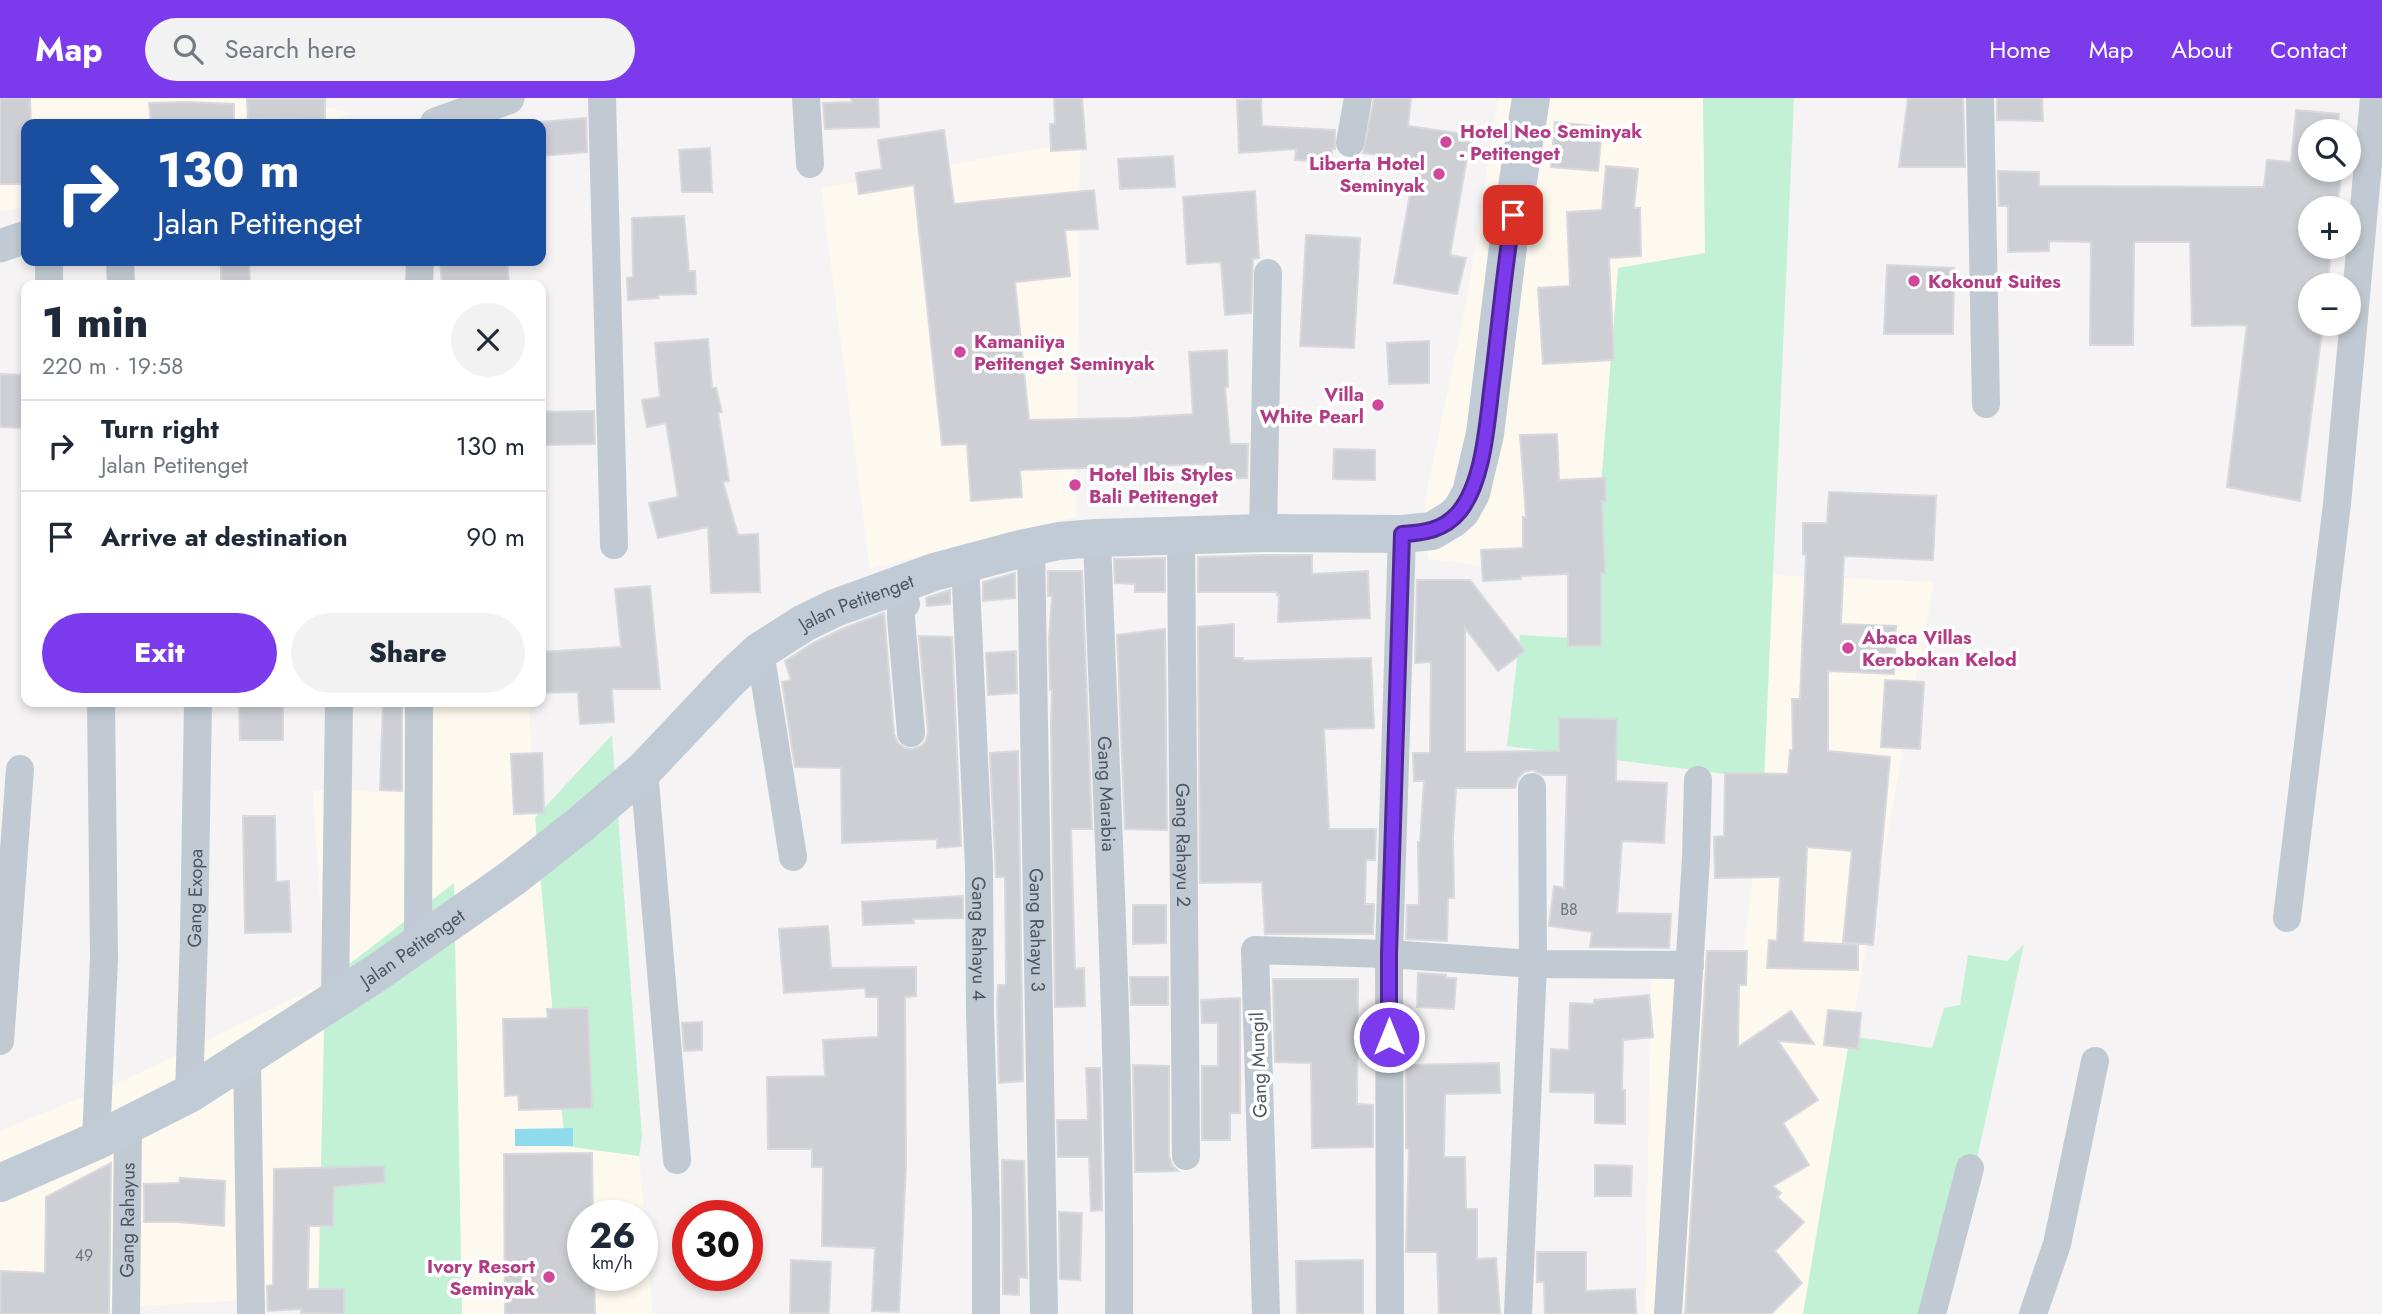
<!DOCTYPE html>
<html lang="en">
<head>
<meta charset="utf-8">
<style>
	body { margin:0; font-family:Jost,sans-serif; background:#f2f2f3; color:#1f2937; height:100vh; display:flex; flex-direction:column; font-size:26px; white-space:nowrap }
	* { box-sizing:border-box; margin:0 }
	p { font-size:23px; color:#747a83 }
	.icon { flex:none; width:38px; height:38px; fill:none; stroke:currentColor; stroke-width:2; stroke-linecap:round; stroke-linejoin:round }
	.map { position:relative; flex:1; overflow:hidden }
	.drawer { position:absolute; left:21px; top:182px; width:525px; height:427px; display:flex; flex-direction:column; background:#fff; border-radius:14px; box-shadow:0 4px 10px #0003 }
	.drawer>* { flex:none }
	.hud { position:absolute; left:21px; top:21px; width:525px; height:147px; border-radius:14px; box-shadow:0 4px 10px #0003; background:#1a4fa0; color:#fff; overflow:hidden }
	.controls { position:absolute; left:2298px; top:21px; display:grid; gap:14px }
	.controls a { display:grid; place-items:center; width:63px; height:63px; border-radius:50%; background:#fff; box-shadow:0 4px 10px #0003; font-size:35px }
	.speed { position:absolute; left:567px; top:1102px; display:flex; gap:14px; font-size:35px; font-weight:700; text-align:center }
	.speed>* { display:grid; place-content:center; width:91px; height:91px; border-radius:50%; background:#fff; box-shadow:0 4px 10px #0003; line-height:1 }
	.speed small { font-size:18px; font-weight:400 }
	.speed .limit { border:10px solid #d22; background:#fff; color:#111 }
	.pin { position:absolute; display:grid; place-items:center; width:60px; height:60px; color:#fff; margin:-30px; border-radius:14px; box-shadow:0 4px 10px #0006 }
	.me { position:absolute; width:77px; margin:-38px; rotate:0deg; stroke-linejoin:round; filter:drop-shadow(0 0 5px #0008) }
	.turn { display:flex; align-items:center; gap:24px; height:147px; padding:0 21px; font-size:32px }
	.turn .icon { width:91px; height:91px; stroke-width:2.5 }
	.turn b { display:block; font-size:49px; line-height:60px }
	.round { display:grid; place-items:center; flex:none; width:74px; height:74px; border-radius:37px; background:#f2f2f3 }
	.headline { display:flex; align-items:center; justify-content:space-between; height:119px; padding:0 21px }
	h1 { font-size:42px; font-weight:800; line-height:52px }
	.cta { display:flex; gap:14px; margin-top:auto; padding:14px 21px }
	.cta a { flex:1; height:80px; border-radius:42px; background:#7c3aed; color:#fff; font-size:28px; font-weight:800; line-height:80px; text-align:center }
	.cta a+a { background:#f2f2f3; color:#1f2937 }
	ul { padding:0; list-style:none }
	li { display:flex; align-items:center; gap:21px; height:91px; padding:0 21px; border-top:2px solid #e0e1e3 }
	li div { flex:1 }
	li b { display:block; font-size:26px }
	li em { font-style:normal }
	header { display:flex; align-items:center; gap:42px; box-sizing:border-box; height:98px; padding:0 35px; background:#7c3aed; color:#fff }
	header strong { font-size:33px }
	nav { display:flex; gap:38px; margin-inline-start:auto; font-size:24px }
	.search { width:490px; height:63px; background:#f2f2f3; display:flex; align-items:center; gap:18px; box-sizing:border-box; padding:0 24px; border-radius:38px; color:#747a83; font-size:26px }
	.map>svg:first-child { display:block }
	.commercial { fill:#fdf9ef; fill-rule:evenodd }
	.green { fill:#c3f1d5 }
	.water { fill:#90daee }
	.building { fill:#cdcfd5; stroke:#d7d9de; stroke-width:2 }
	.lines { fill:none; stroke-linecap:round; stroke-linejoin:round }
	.minor { stroke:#c1cad2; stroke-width:28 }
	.tertiary { stroke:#c1cad2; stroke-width:33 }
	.secondary { stroke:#c1cbd6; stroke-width:38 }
	.route-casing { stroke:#51269a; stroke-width:18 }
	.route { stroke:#7c3aed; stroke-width:12 }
	.hotel-dot { fill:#d1479c; stroke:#fff; stroke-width:2.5 }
	.labels { text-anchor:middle; stroke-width:7; stroke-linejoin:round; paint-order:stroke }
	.number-label { font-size:16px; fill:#6b747e }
	.hotel-label { font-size:19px; font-weight:bold; fill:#b23c85; stroke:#fff; text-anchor:start }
	.street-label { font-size:19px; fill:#4a5661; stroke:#fff }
</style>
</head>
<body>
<header>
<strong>Map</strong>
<div class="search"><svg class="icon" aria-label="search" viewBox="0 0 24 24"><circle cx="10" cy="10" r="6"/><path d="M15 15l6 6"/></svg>Search here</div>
<nav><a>Home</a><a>Map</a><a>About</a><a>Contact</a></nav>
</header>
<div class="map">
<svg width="2382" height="1216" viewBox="0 0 2382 1216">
	<rect width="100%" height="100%" fill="#f5f3f3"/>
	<path class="commercial" d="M 0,0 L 288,0 L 352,15 L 323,26 L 26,26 L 26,109 L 0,114 Z
		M 1498,0 L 1703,0 L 1706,155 L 1594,481 L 1428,461 L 1425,402 L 1466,206 Z
		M 1080,43 L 1076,419 L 870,471 L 821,90 Z
		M 1773,477 L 1934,484 L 1850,938 L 1803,1216 L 1645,1216 L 1652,855 L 1744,851 L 1764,681 Z
		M 390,604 L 529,604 L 535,720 L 565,1048 L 639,1058 L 653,1216 L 462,1216 L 454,785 L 325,885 L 318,1198 L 0,1216 L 0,1033 L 129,980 L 325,885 L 313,692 L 391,694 ZM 583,1118 L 642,1118 L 642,1178 L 583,1178 Z"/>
	<path class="green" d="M 1703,0 L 1794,0 L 1764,681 L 1507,648 L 1520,537 L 1589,541 L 1618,170 L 1705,155 Z
		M 612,637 L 642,1038 L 639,1058 L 565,1048 L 535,720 Z
		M 454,785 L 462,1216 L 318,1216 L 325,885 Z
		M 2024,846 L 1943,1216 L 1803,1216 L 1850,938 L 1932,950 L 1944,910 L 1960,907 L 1968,857 L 2007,863 Z"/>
	<path class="water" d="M 573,1030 L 573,1048 L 515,1048 L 515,1031 Z"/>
	<path class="building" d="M 0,0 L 30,0 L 31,26 L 26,26 L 26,86 L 0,86 Z
		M 851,0 L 878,0 L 879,29 L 825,31 L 823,5 L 852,4 Z
		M 1054,0 L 1082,0 L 1086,51 L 1051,53 L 1050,26 L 1055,26 Z
		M 1374,0 L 1411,0 L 1408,28 L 1471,37 L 1450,157 L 1466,160 L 1457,196 L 1394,185 L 1416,62 L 1363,55 Z
		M 1908,0 L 1963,0 L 1965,69 L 1899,69 Z
		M 1997,0 L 2042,0 L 2043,23 L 1997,22 Z
		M 247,1 L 325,1 L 325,22 L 248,21 Z
		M 1261,1 L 1262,28 L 1335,32 L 1335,51 L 1332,51 L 1331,64 L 1295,62 L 1296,51 L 1239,55 L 1237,2 Z
		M 187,4 L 234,6 L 234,26 L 151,26 L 149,5 Z
		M 2296,12 L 2339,16 L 2337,33 L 2310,33 L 2310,72 L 2342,72 L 2337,110 L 2310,110 L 2310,149 L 2332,149 L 2327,187 L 2310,187 L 2310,226 L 2323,226 L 2300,403 L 2227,389 L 2247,227 L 2192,228 L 2190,144 L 2134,144 L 2133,247 L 2090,247 L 2091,144 L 2049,143 L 2049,153 L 2008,154 L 2008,108 L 1999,108 L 1998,73 L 2039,74 L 2039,88 L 2264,89 L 2267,62 L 2291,64 Z
		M 586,20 L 587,54 L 541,58 L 541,24 Z
		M 1555,24 L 1602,29 L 1598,73 L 1551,69 Z
		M 944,32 L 954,106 L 1094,92 L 1098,131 L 1065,132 L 1070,178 L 1015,184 L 1029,322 L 1130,320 L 1193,316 L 1189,254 L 1227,252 L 1228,289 L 1225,289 L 1230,346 L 1248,346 L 1247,380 L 1213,381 L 1212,366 L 1020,372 L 1022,399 L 971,403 L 967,346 L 942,347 L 914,87 L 859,96 L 856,75 L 882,71 L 878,42 Z
		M 710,50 L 712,94 L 682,94 L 679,52 Z
		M 1173,58 L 1175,89 L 1120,91 L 1118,61 Z
		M 1606,68 L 1638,71 L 1634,110 L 1640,110 L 1641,158 L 1609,160 L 1614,262 L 1543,266 L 1538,190 L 1570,188 L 1567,114 L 1602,112 Z
		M 1255,93 L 1259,160 L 1253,161 L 1251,215 L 1225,217 L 1221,164 L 1187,166 L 1183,99 Z
		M 684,118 L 689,173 L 695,173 L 696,196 L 658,197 L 659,200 L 628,202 L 627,180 L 633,179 L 632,120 Z
		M 1306,137 L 1360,140 L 1354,250 L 1300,248 Z
		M 221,163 L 249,164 L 250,184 L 221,184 Z
		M 440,163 L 507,163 L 509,187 L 442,187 Z
		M 1887,167 L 1954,170 L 1953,236 L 1884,236 Z
		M 708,241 L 712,290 L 716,290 L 722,314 L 718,315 L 729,383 L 723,384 L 738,437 L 758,436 L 760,494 L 711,495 L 708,429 L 658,440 L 649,405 L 678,399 L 666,325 L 647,329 L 642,302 L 660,299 L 655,245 Z
		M 1429,243 L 1429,285 L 1389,286 L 1387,245 Z
		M 0,276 L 26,277 L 26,330 L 0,329 Z
		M 594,313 L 595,346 L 543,347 L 541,314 Z
		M 1557,336 L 1559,382 L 1605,380 L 1606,403 L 1602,403 L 1605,475 L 1601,475 L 1601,548 L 1568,548 L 1568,476 L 1521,478 L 1521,481 L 1483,483 L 1481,452 L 1523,450 L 1523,419 L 1526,419 L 1520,337 Z
		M 1334,351 L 1375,352 L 1375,382 L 1333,381 Z
		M 1829,394 L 1936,398 L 1933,462 L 1844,458 L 1841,526 L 1896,528 L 1894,576 L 1828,573 L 1828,653 L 1890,659 L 1873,847 L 1843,844 L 1852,753 L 1807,749 L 1803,844 L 1858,847 L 1858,872 L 1767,870 L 1769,842 L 1777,843 L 1780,779 L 1715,780 L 1714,739 L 1724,738 L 1725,675 L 1788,676 L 1790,652 L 1793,652 L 1792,601 L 1800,601 L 1806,457 L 1803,456 L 1803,425 L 1827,425 Z
		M 1263,457 L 1312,457 L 1312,476 L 1368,473 L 1370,520 L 1278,524 L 1279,497 L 1277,497 L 1277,494 L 1198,494 L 1198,459 Z
		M 1165,460 L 1165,494 L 1135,494 L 1135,486 L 1115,485 L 1114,461 Z
		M 1048,473 L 1082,473 L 1092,731 L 1071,731 L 1075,871 L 1084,870 L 1085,908 L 1055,909 L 1051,627 L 1052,592 L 1050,592 L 1049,540 L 1052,498 L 1048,498 Z
		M 1015,475 L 1015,500 L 983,503 L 983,484 Z
		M 1417,482 L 1470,482 L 1525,553 L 1498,573 L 1465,530 L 1465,654 L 1559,653 L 1559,620 L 1617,621 L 1616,683 L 1667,685 L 1664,745 L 1622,743 L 1617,815 L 1671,816 L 1669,850 L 1590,849 L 1592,834 L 1549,828 L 1554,788 L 1564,790 L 1567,677 L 1543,677 L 1533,672 L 1524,674 L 1518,680 L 1515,690 L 1456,690 L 1453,740 L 1454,800 L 1448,800 L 1447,843 L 1406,841 L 1407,807 L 1419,807 L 1418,744 L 1420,744 L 1424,683 L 1414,683 L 1413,655 L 1430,655 L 1431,564 L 1415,565 Z
		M 650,488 L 660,591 L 612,591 L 614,624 L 580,626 L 578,594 L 541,595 L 541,554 L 621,549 L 615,491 Z
		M 950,492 L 950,506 L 927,508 L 926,500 Z
		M 884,515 L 894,636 L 898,645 L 905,650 L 913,651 L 921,648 L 926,643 L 928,634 L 919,538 L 952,539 L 961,748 L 937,750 L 937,741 L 842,745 L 841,670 L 795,669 L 782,584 L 791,582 L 785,563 L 815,544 L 844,530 Z
		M 1234,526 L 1234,560 L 1243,560 L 1243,563 L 1371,560 L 1374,630 L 1324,631 L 1329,731 L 1376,731 L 1375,762 L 1366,762 L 1365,806 L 1374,806 L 1373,836 L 1265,836 L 1262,784 L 1200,785 L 1198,529 Z
		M 1165,531 L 1167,732 L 1125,731 L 1117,537 Z
		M 1016,553 L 1017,595 L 988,597 L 986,555 Z
		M 1885,582 L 1924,584 L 1920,651 L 1881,649 Z
		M 383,604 L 402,604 L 402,693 L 380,692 Z
		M 239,608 L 283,608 L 283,642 L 240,642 Z
		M 1018,653 L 1023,983 L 999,985 L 997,906 L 998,887 L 1006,887 L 1005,779 L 996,779 L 990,655 Z
		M 542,655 L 544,715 L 514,716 L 511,656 Z
		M 243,718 L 275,718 L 276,784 L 289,783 L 291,834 L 245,835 Z
		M 963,798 L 963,820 L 913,821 L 914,825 L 863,827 L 862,804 Z
		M 1133,807 L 1166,807 L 1166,845 L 1133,846 Z
		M 828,828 L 831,870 L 916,869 L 916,898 L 905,899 L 906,1067 L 899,1214 L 872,1213 L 875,1150 L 822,1148 L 823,1069 L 812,1069 L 812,1051 L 768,1051 L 767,979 L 825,978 L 823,942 L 878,939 L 878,899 L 866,899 L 865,890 L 784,895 L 779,831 Z
		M 1707,853 L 1747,853 L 1746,887 L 1739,887 L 1738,949 L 1791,913 L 1814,946 L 1778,943 L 1818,1002 L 1783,1025 L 1809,1067 L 1773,1088 L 1781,1095 L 1777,1099 L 1804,1124 L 1775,1153 L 1802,1185 L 1771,1216 L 1685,1216 Z
		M 1418,875 L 1446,877 L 1446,880 L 1456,880 L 1454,911 L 1417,909 Z
		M 1130,879 L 1168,879 L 1168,907 L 1131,907 Z
		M 1273,881 L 1358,881 L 1357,1006 L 1373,1007 L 1373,1049 L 1312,1050 L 1311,965 L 1275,964 Z
		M 1649,897 L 1653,939 L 1623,942 L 1622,992 L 1625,992 L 1625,1026 L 1595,1025 L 1595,995 L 1550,994 L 1551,951 L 1569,952 L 1570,905 L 1594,906 L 1594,902 Z
		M 1240,900 L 1240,1015 L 1230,1015 L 1230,1042 L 1202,1042 L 1202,968 L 1218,968 L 1218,925 L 1202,925 L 1201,902 Z
		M 588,910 L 592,1010 L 519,1012 L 518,997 L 505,998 L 503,921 L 548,920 L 547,911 Z
		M 1828,912 L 1861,915 L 1858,951 L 1824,947 Z
		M 702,924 L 702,952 L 684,953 L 682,925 Z
		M 1499,965 L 1500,995 L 1445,996 L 1444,1059 L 1465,1059 L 1466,1111 L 1477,1111 L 1477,1161 L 1496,1160 L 1500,1216 L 1439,1216 L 1437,1154 L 1406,1154 L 1409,1051 L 1406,1050 L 1406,967 Z
		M 1133,967 L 1169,968 L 1169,1058 L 1172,1067 L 1178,1073 L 1135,1074 Z
		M 1086,970 L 1100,970 L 1102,1112 L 1091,1113 L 1089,1059 L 1058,1059 L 1057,1022 L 1088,1022 Z
		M 592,1055 L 593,1118 L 583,1118 L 583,1178 L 594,1178 L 595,1216 L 505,1216 L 504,1056 Z
		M 1002,1062 L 1024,1063 L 1027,1180 L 1019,1179 L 1019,1197 L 1003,1196 Z
		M 111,1065 L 109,1216 L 0,1216 L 1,1173 L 45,1175 L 46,1099 Z
		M 1595,1067 L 1632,1068 L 1631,1098 L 1595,1098 Z
		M 384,1068 L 385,1084 L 334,1089 L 333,1128 L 309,1128 L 308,1191 L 344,1191 L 344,1216 L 301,1215 L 301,1211 L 268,1213 L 267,1188 L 273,1187 L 274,1071 Z
		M 180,1080 L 225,1083 L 224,1128 L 177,1124 L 144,1124 L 144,1086 L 179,1085 Z
		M 1059,1114 L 1082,1115 L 1080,1182 L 1060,1181 Z
		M 1537,1154 L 1586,1154 L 1586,1193 L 1635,1191 L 1636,1216 L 1545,1216 L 1544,1184 L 1537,1184 Z
		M 791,1162 L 831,1164 L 829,1215 L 790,1215 Z
		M 1363,1162 L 1363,1216 L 1297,1216 L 1296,1163 Z"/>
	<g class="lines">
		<g class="minor">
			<path d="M 602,0 L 614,447"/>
			<path d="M 806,0 L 810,66"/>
			<path d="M 1980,0 L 1986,306"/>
			<path d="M 1350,45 L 1358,0"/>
			<path d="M 120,163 L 121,187"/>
			<path d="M 49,187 L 49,163"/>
			<path d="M 419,187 L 420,163"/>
			<path d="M 1263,435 L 1268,175"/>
			<path id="s1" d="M 1181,437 L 1186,1058"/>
			<path id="s2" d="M 1097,440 C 1106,698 1121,957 1119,1216"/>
			<path id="s3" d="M 1031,449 L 1044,1216"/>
			<path id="s4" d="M 965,465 L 979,769 L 980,915 L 986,1115 L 986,1216"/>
			<path d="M 901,486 L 906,506 L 901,512 L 901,520 L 911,635"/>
			<path d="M 760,553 L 793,759"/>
			<path d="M 644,672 L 677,1062"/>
			<path d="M 2287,820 L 2337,406 L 2374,0"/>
			<path d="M 418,844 L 419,604"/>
			<path d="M 335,901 L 339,604"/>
			<path d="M 0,943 L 20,671"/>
			<path d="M 247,960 L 251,1216"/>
			<path id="s5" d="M 189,996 L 194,839 L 198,604"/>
			<path d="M 96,1043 L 104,860 L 101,604"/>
			<path id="s6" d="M 126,1216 L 128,1026"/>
			<path d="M 1266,1216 L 1255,852 L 1389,856 L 1533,866 L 1690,867"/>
			<path d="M 1390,1216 L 1389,856 L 1402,436"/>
			<path d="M 1518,1216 L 1533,866 L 1532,689"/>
			<path d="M 1668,1216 L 1696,760 L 1698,682"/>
			<path d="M 1932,1216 L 1970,1070"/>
			<path d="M 2033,1216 L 2057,1146 L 2095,963"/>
		</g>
		<path class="tertiary" d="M 436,26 L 508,0
			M 0,148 L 26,139"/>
		<path class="secondary" id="s7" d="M 0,1085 L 96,1043 L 189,996 L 375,876 L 511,781 L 581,726 L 644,672 L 730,581 L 760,553 L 804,525 L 835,510 L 934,474 L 1016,452 L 1059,443 L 1097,440 L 1263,435 L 1402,436 L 1432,433 L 1452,421 L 1461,413 L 1471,395 L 1485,336 L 1509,140 L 1531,0"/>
	</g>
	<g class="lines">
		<g class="route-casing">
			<path id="route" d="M 1389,939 L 1389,856 L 1402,436 C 1424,435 1444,432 1459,414 C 1484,384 1487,324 1492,286 C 1499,230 1504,173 1513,117"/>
		</g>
		<use href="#route" class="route"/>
	</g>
	<g class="hotel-dot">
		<circle cx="1446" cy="44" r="7"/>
		<circle cx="1439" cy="76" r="7"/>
		<circle cx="1914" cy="183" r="7"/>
		<circle cx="960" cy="254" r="7"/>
		<circle cx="1378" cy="307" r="7"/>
		<circle cx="1075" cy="387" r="7"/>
		<circle cx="1848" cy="550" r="7"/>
		<circle cx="549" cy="1179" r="7"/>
	</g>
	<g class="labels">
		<g class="number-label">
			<text x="1569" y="817">B8</text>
			<text x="84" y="1163">49</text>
		</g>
		<g class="hotel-label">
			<text x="1460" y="40">Hotel Neo Seminyak<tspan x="1460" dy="22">- Petitenget</tspan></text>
			<text x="1425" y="72" text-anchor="end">Liberta Hotel<tspan x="1425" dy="22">Seminyak</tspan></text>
			<text x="1928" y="190">Kokonut Suites</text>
			<text x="974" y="250">Kamaniiya<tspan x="974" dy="22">Petitenget Seminyak</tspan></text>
			<text x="1364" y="303" text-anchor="end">Villa<tspan x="1364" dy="22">White Pearl</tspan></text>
			<text x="1089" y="383">Hotel Ibis Styles<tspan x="1089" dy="22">Bali Petitenget</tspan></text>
			<text x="1862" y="546">Abaca Villas<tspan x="1862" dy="22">Kerobokan Kelod</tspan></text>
			<text x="535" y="1175" text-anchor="end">Ivory Resort<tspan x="535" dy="22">Seminyak</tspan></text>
		</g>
		<g class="street-label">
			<text dy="7" stroke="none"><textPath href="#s7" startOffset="1043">Jalan Petitenget</textPath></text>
			<text dy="7" stroke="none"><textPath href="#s2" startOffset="256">Gang Marabia</textPath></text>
			<text dy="7" stroke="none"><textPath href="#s1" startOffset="310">Gang Rahayu 2</textPath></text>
			<text dy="7" stroke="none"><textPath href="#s5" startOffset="196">Gang Exopa</textPath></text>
			<text dy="7" stroke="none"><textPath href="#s3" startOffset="383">Gang Rahayu 3</textPath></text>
			<text dy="7" stroke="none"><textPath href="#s4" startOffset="376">Gang Rahayu 4</textPath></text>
			<text dy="7" stroke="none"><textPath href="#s7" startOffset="476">Jalan Petitenget</textPath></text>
			<text transform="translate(1258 967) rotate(-92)" y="7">Gang Mungil</text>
			<text dy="7" stroke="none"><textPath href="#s6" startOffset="94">Gang Rahayus</textPath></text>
		</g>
	</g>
</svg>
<div class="controls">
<a><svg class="icon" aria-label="search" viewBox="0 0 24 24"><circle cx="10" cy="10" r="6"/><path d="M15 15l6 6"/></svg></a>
<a>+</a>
<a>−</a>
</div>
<div class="speed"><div>26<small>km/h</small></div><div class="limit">30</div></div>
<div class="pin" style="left:1513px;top:117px;background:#d93025"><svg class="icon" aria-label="arrive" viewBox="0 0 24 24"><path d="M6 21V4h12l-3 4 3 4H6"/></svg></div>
<svg class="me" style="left:1389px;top:939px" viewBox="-20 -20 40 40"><circle r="17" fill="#7c3aed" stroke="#fff" stroke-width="3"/><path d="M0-11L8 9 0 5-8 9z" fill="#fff"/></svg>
<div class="hud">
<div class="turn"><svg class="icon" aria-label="right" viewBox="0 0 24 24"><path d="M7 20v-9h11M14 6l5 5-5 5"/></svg><div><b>130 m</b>Jalan Petitenget</div></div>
</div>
<section class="drawer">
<div class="headline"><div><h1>1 min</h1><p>220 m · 19:58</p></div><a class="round"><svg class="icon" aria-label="close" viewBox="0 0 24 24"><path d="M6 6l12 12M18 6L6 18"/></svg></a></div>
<ul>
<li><svg class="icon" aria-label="right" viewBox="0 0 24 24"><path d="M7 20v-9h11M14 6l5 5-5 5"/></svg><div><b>Turn right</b><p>Jalan Petitenget</p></div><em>130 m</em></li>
<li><svg class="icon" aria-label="arrive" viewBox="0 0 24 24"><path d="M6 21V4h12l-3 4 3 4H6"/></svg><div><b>Arrive at destination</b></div><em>90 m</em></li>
</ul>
<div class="cta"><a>Exit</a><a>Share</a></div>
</section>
</div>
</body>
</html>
